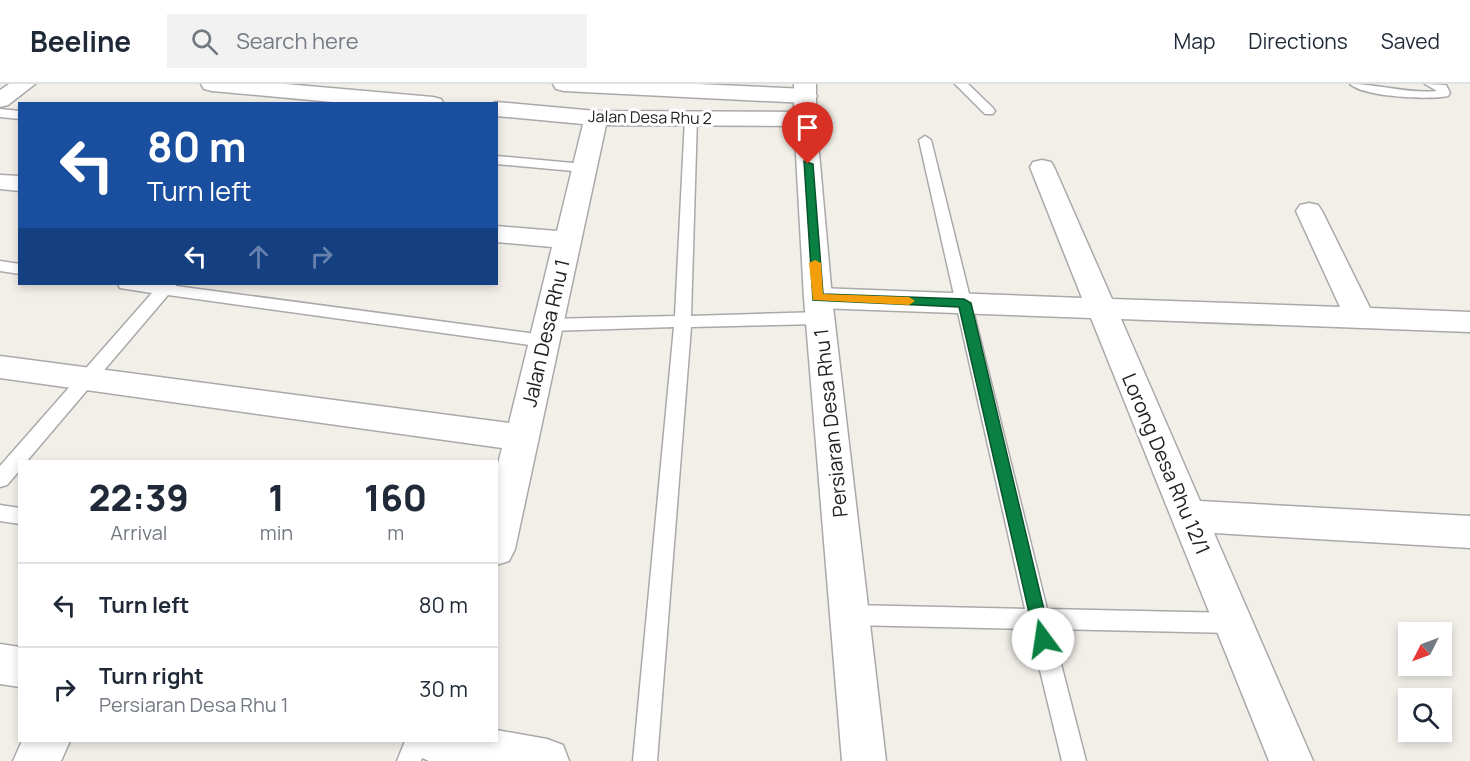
<!DOCTYPE html>
<html lang="en">
<head>
<meta charset="utf-8">
<style>
	body { margin:0; font-family:Manrope,sans-serif; background:#f2f2f3; color:#1f2937; height:100vh; display:flex; flex-direction:column; font-size:22px; white-space:nowrap }
	* { box-sizing:border-box; margin:0 }
	p { font-size:20px; color:#747a83 }
	.icon { flex:none; width:33px; height:33px; fill:none; stroke:currentColor; stroke-width:2; stroke-linecap:round; stroke-linejoin:round }
	.map { position:relative; flex:1; overflow:hidden }
	.sheet { position:absolute; left:18px; top:376px; width:480px; height:282px; display:flex; flex-direction:column; background:#fff; border-radius:0px; box-shadow:0 3px 9px #0003 }
	.sheet>* { flex:none }
	.guide { position:absolute; left:18px; top:18px; width:480px; height:183px; border-radius:0px; box-shadow:0 3px 9px #0003; background:#1a4fa0; color:#fff; overflow:hidden }
	.needle { width:39px; rotate:228deg }
	.controls { position:absolute; left:1398px; top:538px; display:grid; gap:12px }
	.controls a { display:grid; place-items:center; width:54px; height:54px; border-radius:0px; background:#fff; box-shadow:0 3px 9px #0003; font-size:30px }
	.pin { position:absolute; display:grid; place-items:center; width:51px; height:51px; color:#fff; margin:-62px -26px; border-radius:50% 50% 50% 0; rotate:-45deg; box-shadow:0 0 6px #0007 }
	.pin .icon { rotate:45deg }
	.me { position:absolute; width:66px; margin:-33px; rotate:346deg; stroke-linejoin:round; filter:drop-shadow(0 0 4px #0008) }
	.turn { display:flex; align-items:center; gap:21px; height:126px; padding:0 30px; font-size:27px }
	.turn .icon { width:78px; height:78px; stroke-width:2.5 }
	.turn b { display:block; font-size:42px; line-height:51px }
	.lanes { display:flex; align-items:center; height:57px; padding:0 30px; background:#0003; justify-content:center; gap:30px; direction:ltr }
	.lanes .off { opacity:.35 }
	.eta { display:flex; justify-content:space-evenly; align-items:center; height:102px; text-align:center }
	.eta b { font-size:36px; font-weight:800; line-height:42px }
	ul { padding:0; list-style:none }
	li { display:flex; align-items:center; gap:18px; height:84px; padding:0 30px; border-top:2px solid #e0e1e3 }
	li div { flex:1 }
	li b { display:block; font-size:22px }
	li em { font-style:normal }
	header { display:flex; align-items:center; gap:36px; box-sizing:border-box; height:84px; padding:0 30px; background:#fff; border-bottom:2px solid #e0e1e3 }
	header strong { font-size:28px }
	nav { display:flex; gap:33px; margin-inline-start:auto; font-size:21px }
	.search { width:420px; height:54px; background:#f2f2f3; display:flex; align-items:center; gap:15px; box-sizing:border-box; padding:0 21px; border-radius:0px; color:#747a83; font-size:22px }
	.map>svg:first-child { display:block }
	.lines { fill:none; stroke-linecap:round; stroke-linejoin:round }
	.service-casing { stroke:#a9a9a9; stroke-width:3 }
	.minor-casing { stroke:#a9a9a9; stroke-width:3 }
	.tertiary-casing { stroke:#a9a9a9; stroke-width:3 }
	.service { fill:#fff; fill-rule:evenodd }
	.minor { fill:#fff; fill-rule:evenodd }
	.tertiary { fill:#fff; fill-rule:evenodd }
	.route { fill:#0b8043; stroke:#07532c; stroke-width:1.5 }
	.slow { fill:#f59e0b }
	.labels { text-anchor:middle; stroke-width:6; stroke-linejoin:round; paint-order:stroke }
	.far-street-label { font-size:16px; fill:#222; stroke:#fff }
	.street-label { font-size:20px; fill:#222; stroke:#fff }
</style>
</head>
<body>
<header>
<strong>Beeline</strong>
<div class="search"><svg class="icon" aria-label="search" viewBox="0 0 24 24"><circle cx="10" cy="10" r="6"/><path d="M15 15l6 6"/></svg>Search here</div>
<nav><a>Map</a><a>Directions</a><a>Saved</a></nav>
</header>
<div class="map">
<svg width="1470" height="677" viewBox="0 0 1470 677">
	<rect width="100%" height="100%" fill="#f2efe9"/>
	<g class="lines">
		<g class="service-casing">
			<path id="service" d="M 955,0 L 968,0 L 993,24 L 995,27 L 993,30 L 985,30 Z
				M 1350,0 C 1379,0 1408,10 1437,7 L 1425,0 L 1446,1 L 1450,9 L 1448,12 C 1428,16 1365,13 1350,0 Z
				M 0,25 L 20,27 L 20,35 L 0,33 Z
				M 691,30 L 697,34 L 691,232 L 820,228 L 826,230 L 828,234 L 826,238 L 820,240 L 691,243 L 657,677 L 633,677 L 674,243 L 548,247 L 542,245 L 540,241 L 542,237 L 548,235 L 675,232 L 685,34 Z
				M 925,52 L 931,56 L 1047,525 L 1233,529 L 1241,532 L 1244,539 L 1241,546 L 1233,549 L 1052,545 L 1086,677 L 1062,677 L 1030,545 L 850,541 L 842,538 L 839,531 L 842,524 L 850,521 L 1025,525 L 919,56 Z
				M 496,72 L 584,80 L 591,84 L 584,88 L 496,80 Z
				M 0,177 L 20,180 L 20,190 L 0,187 Z
				M 118,200 L 176,200 L 176,202 L 544,251 L 550,253 L 552,257 L 550,261 L 544,263 L 168,211 L 26,378 L 20,378 L 20,386 L 7,401 L 0,403 L 0,382 L 152,209 L 120,204 Z
				M 0,421 L 20,424 L 20,440 L 0,437 Z
				M 405,657 L 429,657 L 421,677 L 397,677 Z"/>
		</g>
		<g class="minor-casing">
			<path id="minor" d="M 9,0 L 35,0 L 8,21 L 0,23 L 0,6 Z
				M 201,0 L 285,0 L 433,13 L 441,15 L 444,20 L 354,20 L 212,7 L 204,5 Z
				M 553,0 L 697,0 L 806,5 L 814,7 L 817,12 L 814,17 L 806,19 L 564,7 L 556,5 Z
				M 496,18 L 596,27 L 805,28 L 813,30 L 816,35 L 813,40 L 805,42 L 606,41 L 515,465 L 509,477 L 496,481 L 496,388 L 502,364 L 0,294 L 0,272 L 509,339 L 552,163 L 496,158 L 496,142 L 557,147 L 583,40 L 496,32 L 496,20 L 491,20 Z
				M 1042,76 L 1051,78 L 1054,83 L 1112,215 L 1340,223 L 1296,127 L 1300,121 L 1309,119 L 1318,121 L 1322,127 L 1370,224 L 1470,228 L 1470,248 L 1121,235 L 1200,417 L 1470,432 L 1470,464 L 1214,449 L 1313,677 L 1269,677 L 1091,234 L 818,224 L 808,221 L 804,214 L 808,207 L 818,204 L 1082,214 L 1030,83 L 1033,78 Z
				M 0,91 L 20,92 L 20,107 L 0,105 Z
				M 0,560 L 20,563 L 20,603 L 0,600 Z
				M 496,646 L 547,655 L 563,661 L 569,677 L 429,677 L 418,672 L 411,657 L 496,657 Z
				M 22,657 L 70,657 L 61,677 L 13,677 Z"/>
		</g>
		<g class="tertiary-casing">
			<path id="tertiary" d="M 794,0 L 816,0 L 816,35 L 832,214 L 886,677 L 842,677 L 804,214 L 794,35 Z"/>
		</g>
		<use href="#service" class="service"/>
		<use href="#minor" class="minor"/>
		<use href="#tertiary" class="tertiary"/>
	</g>
	<path class="route" d="M 804,77 L 813,80 L 823,210 L 964,215 L 971,219 L 1051,555 L 1049,561 L 1043,563 L 1037,561 L 1035,555 L 959,223 L 813,216 Z"/>
	<path class="slow" d="M 815,176 L 821,179 L 823,210 L 909,213 L 915,217 L 909,221 L 813,216 L 809,179 Z"/>
	<g class="labels">
		<g class="far-street-label">
			<text transform="translate(650 33) rotate(1)" y="6">Jalan Desa Rhu 2</text>
		</g>
		<g class="street-label">
			<text transform="translate(546 249) rotate(-77)" y="7">Jalan Desa Rhu 1</text>
			<text transform="translate(831 339) rotate(-96)" y="7">Persiaran Desa Rhu 1</text>
			<text transform="translate(1166 380) rotate(67)" y="7">Lorong Desa Rhu 12/1</text>
		</g>
	</g>
</svg>
<div class="controls">
<a><svg class="needle" viewBox="-14 -14 28 28"><path d="M0-13l5 13h-10z" fill="#e53935"/><path d="M0 13l5-13h-10z" fill="#747a83"/></svg></a>
<a><svg class="icon" aria-label="search" viewBox="0 0 24 24"><circle cx="10" cy="10" r="6"/><path d="M15 15l6 6"/></svg></a>
</div>
<div class="pin" style="left:808px;top:80px;background:#d93025"><svg class="icon" aria-label="arrive" viewBox="0 0 24 24"><path d="M6 21V4h12l-3 4 3 4H6"/></svg></div>
<svg class="me" style="left:1043px;top:555px" viewBox="-20 -20 40 40"><circle r="19" fill="#fff"/><path d="M0-13L10 11 0 6-10 11z" fill="#0b8043"/></svg>
<div class="guide">
<div class="turn"><svg class="icon" aria-label="left" viewBox="0 0 24 24"><path d="M17 20v-9H6M10 6l-5 5 5 5"/></svg><div><b>80 m</b>Turn left</div></div>
<div class="lanes"><svg class="icon" aria-label="left" viewBox="0 0 24 24"><path d="M17 20v-9H6M10 6l-5 5 5 5"/></svg><svg class="icon off" aria-label="ahead" viewBox="0 0 24 24"><path d="M12 20V5M6 11l6-6 6 6"/></svg><svg class="icon off" aria-label="right" viewBox="0 0 24 24"><path d="M7 20v-9h11M14 6l5 5-5 5"/></svg></div>
</div>
<section class="sheet">
<div class="eta">
<div><b>22:39</b><p>Arrival</p></div>
<div><b>1</b><p>min</p></div>
<div><b>160</b><p>m</p></div>
</div>
<ul>
<li><svg class="icon" aria-label="left" viewBox="0 0 24 24"><path d="M17 20v-9H6M10 6l-5 5 5 5"/></svg><div><b>Turn left</b></div><em>80 m</em></li>
<li><svg class="icon" aria-label="right" viewBox="0 0 24 24"><path d="M7 20v-9h11M14 6l5 5-5 5"/></svg><div><b>Turn right</b><p>Persiaran Desa Rhu 1</p></div><em>30 m</em></li>
</ul>
</section>
</div>
</body>
</html>
